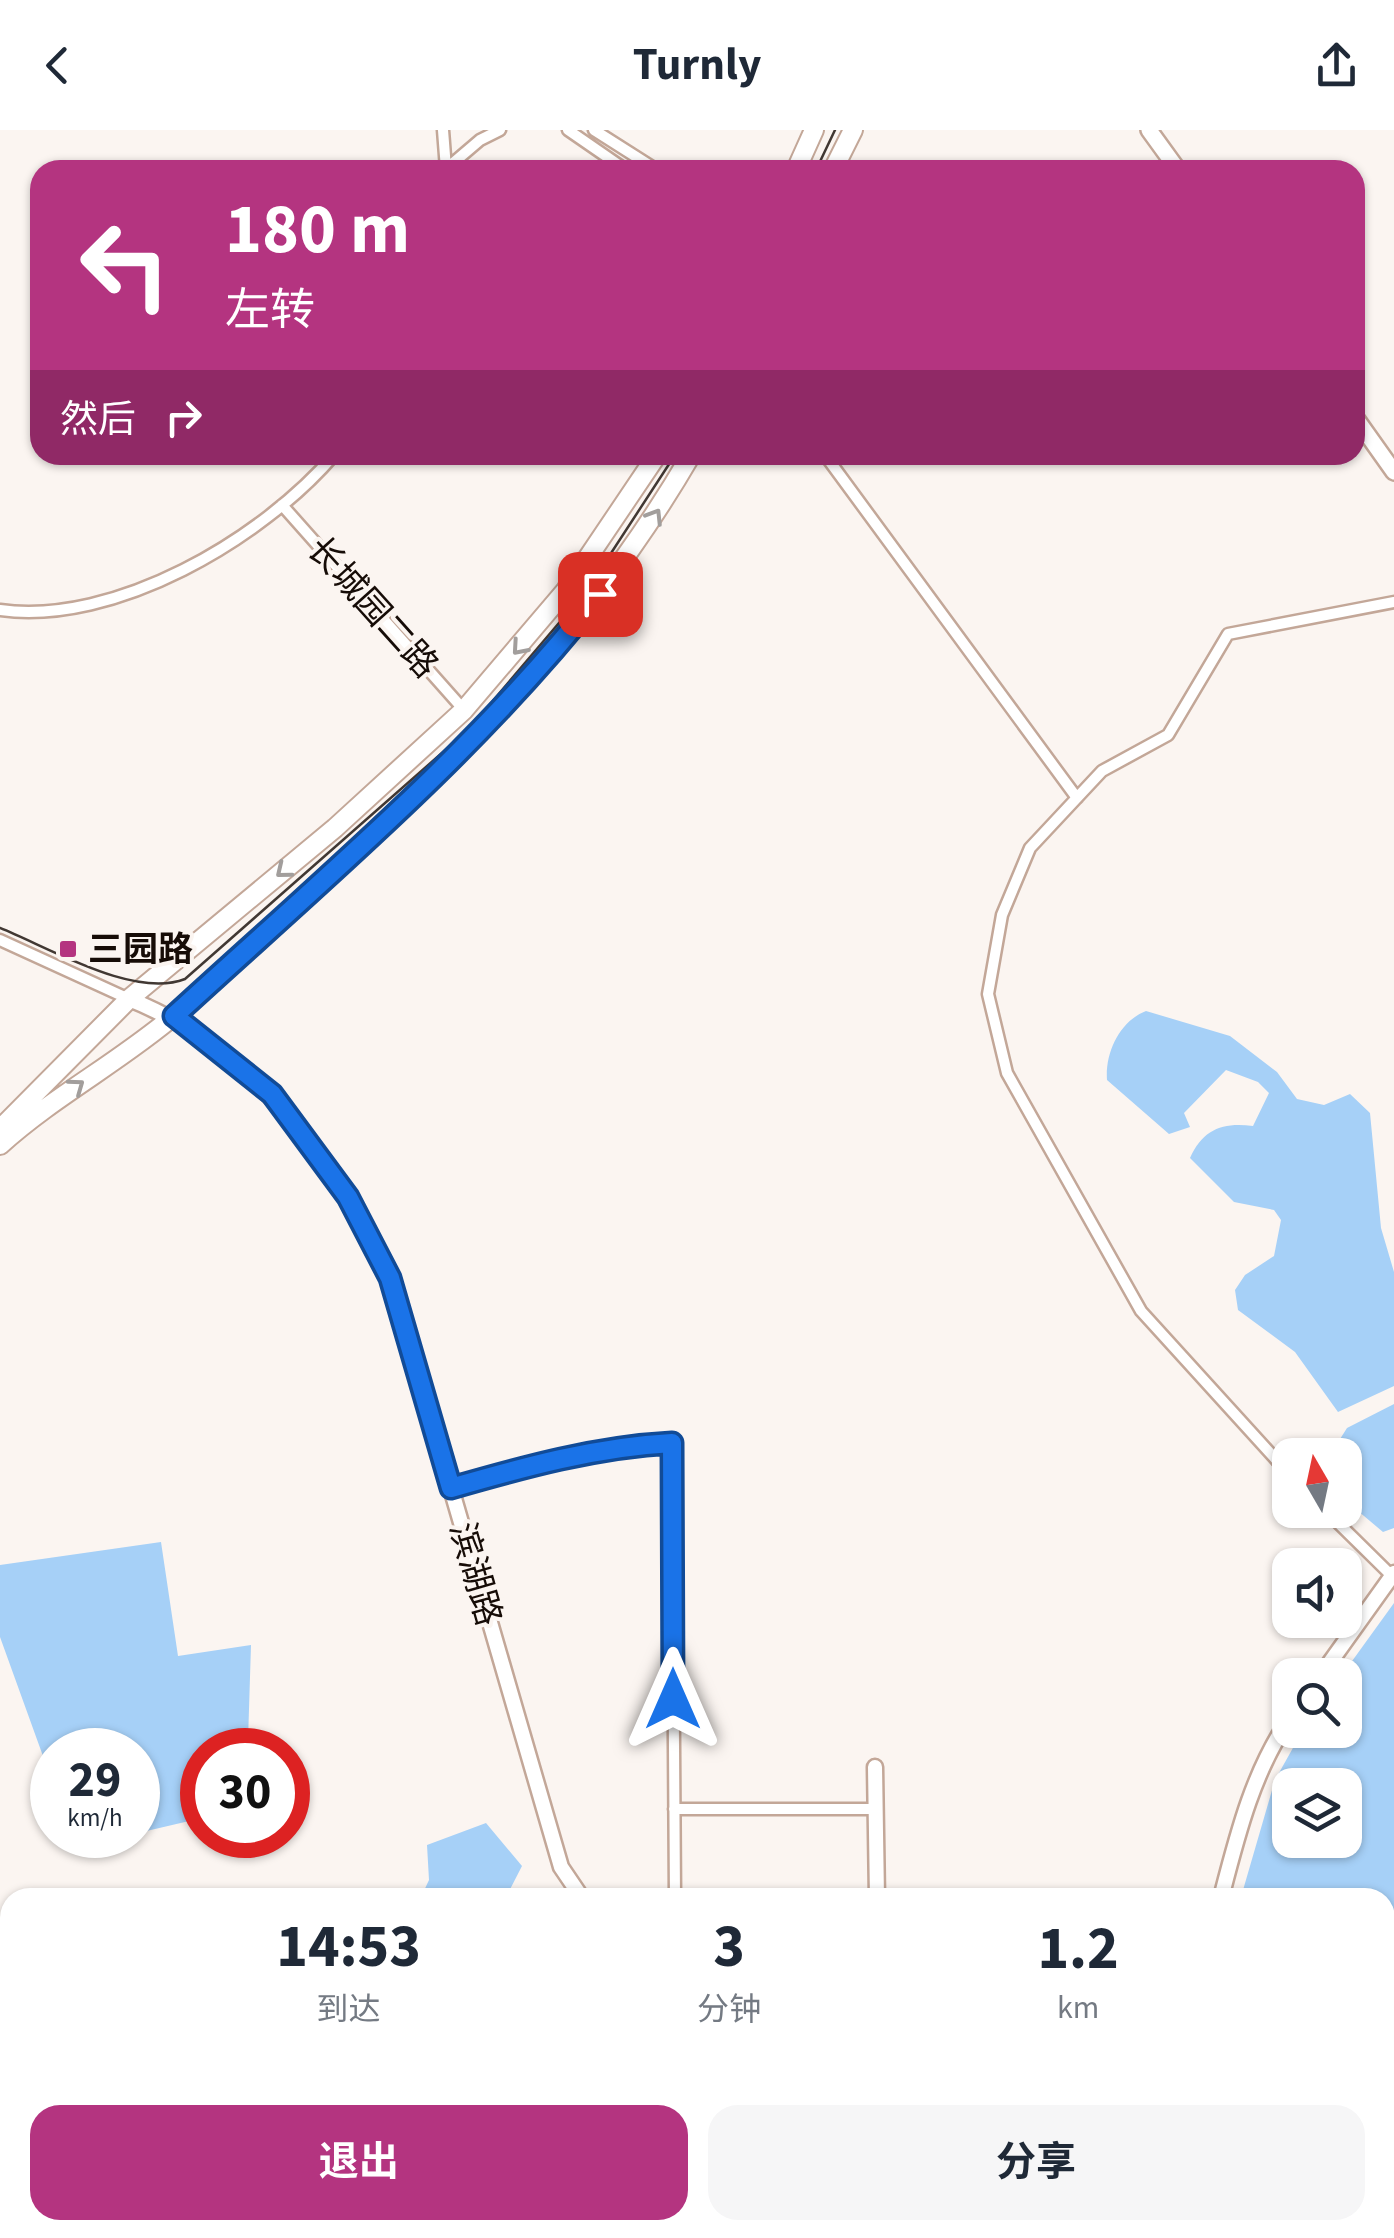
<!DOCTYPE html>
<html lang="zh">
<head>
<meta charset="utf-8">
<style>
	body { margin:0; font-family:"Source Sans 3","Noto Sans SC",sans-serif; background:#f6f6f7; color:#1f2937; height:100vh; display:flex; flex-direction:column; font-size:38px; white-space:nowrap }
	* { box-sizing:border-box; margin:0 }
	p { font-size:32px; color:#747a83 }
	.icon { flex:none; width:55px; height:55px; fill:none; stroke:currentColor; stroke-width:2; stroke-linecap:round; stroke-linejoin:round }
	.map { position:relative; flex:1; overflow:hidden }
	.sheet { position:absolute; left:0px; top:1758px; width:1395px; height:352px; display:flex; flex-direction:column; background:#fff; border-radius:30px 30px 0 0; box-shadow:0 2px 8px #0004 }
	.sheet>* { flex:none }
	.guide { position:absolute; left:30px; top:30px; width:1335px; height:305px; border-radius:30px; box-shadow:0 2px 8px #0004; background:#b43480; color:#fff; overflow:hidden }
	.needle { width:65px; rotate:351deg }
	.fabs { position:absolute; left:1272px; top:1308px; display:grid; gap:20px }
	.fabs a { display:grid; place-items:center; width:90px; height:90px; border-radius:20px; background:#fff; box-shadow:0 2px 8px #0004; font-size:50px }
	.speed { position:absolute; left:30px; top:1598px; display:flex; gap:20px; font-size:50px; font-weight:700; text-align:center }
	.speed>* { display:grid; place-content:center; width:130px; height:130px; border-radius:50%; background:#fff; box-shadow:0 2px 8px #0004; line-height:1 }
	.speed small { font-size:25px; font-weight:400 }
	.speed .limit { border:15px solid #d22; background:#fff; color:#111 }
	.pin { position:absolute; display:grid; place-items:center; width:85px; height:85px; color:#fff; margin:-42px; border-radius:20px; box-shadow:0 5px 15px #0006 }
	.me { position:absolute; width:110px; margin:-55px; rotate:0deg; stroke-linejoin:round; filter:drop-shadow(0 0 8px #0008) }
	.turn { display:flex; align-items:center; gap:35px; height:210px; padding:0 30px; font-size:45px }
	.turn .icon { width:130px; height:130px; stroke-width:2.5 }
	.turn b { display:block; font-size:70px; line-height:85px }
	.then { display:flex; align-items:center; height:95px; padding:0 30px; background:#0003; gap:20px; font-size:38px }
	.eta { display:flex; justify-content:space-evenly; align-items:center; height:170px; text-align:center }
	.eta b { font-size:60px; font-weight:700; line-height:70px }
	.cta { display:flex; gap:20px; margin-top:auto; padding:20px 30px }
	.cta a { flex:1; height:115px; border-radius:30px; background:#b43480; color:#fff; font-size:40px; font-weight:700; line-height:115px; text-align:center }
	.cta a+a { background:#f6f6f7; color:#1f2937 }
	header { display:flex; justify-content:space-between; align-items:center; height:130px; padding:0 30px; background:#fff; font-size:45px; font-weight:700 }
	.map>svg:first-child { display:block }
	.water { fill:#a6d0f7; fill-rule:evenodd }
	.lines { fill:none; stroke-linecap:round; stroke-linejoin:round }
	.minor-casing { stroke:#c3a798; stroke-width:15 }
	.tertiary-casing { stroke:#c3a798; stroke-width:19 }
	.secondary-casing { stroke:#c3a798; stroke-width:20 }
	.primary-casing { stroke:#c3a798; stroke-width:22 }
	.minor { stroke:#fff; stroke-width:10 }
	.tertiary { stroke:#fff; stroke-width:14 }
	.secondary { stroke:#fff; stroke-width:15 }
	.primary { stroke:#fff; stroke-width:18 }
	.tram { stroke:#413833; stroke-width:2.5 }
	.oneway { stroke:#a29e9c }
	.route-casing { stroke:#114b97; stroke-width:25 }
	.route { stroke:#1a73e8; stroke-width:18 }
	.poi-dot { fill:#b43480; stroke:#fbf5f1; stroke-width:4 }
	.labels { text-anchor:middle; stroke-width:8; stroke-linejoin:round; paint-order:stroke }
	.street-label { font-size:35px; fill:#160c07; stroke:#fbf5f1 }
	.poi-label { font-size:35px; font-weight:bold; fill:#160c07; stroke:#fbf5f1; text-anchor:start }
</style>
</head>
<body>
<header><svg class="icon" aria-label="back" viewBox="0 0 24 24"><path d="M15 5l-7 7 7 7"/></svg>Turnly<svg class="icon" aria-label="share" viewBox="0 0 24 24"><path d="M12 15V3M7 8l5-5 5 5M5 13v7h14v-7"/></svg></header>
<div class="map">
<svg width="1394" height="2108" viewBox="0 0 1394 2108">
	<rect width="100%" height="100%" fill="#fbf5f1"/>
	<path class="water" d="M 1146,881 L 1230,906 L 1277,942 L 1297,969 L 1324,975 L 1350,964 L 1370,983 L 1381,1098 L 1394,1142 L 1394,1256 L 1338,1282 L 1295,1222 L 1238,1180 L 1235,1160 L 1245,1145 L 1274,1126 L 1281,1090 L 1274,1080 L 1234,1072 L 1190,1028 C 1203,999 1223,992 1253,996 L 1269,963 L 1258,952 L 1226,940 L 1184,983 L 1190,997 L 1169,1004 L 1107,950 C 1105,922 1120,891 1146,881 Z
		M 1394,1274 L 1394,1398 L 1383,1402 L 1345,1370 L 1345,1325 L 1330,1325 L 1347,1298 Z
		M 161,1412 L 178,1526 L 251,1515 L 248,1611 L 245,1620 L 202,1620 L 202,1688 L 138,1703 L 138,1620 L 52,1620 L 52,1651 L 0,1507 L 0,1435 Z
		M 1394,1473 L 1394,2108 L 848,2108 L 854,2100 L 1385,2100 L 1385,1768 L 1241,1767 L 1275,1650 L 1303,1600 L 1345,1600 L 1342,1545 ZM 1290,1655 L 1345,1655 L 1345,1710 L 1290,1710 Z
		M 486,1693 L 522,1736 L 506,1767 L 421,1767 L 429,1750 L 427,1715 Z
		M 222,2100 L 382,2100 L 383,2108 L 225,2108 Z"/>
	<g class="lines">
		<g class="minor-casing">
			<path id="minor" d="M 443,0 L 446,39
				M 568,0 L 626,40
				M 594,0 L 657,40
				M 446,39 L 480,10 L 500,0
				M 825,325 L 1077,668
				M 282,375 L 464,580
				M 0,480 C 115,496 262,409 334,325
				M 0,810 L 129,869
				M 1290,1345 L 1141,1181 L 1007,943 L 988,864 L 1002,785 L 1030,718 L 1102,641 L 1168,605 L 1228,504 L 1394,472
				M 451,1358 C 524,1337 596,1316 672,1313 L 675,1768
				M 1325,1380 L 1392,1446
				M 674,1679 L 876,1679"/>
		</g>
		<g class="tertiary-casing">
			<path id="tertiary" d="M 129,869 C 258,920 329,1030 390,1148 L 561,1737 L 582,1768
				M 1321,1545 L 1394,1443
				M 875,1637 L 877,1768
				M 1221,1768 C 1237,1706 1253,1641 1290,1588"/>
		</g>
		<g class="secondary-casing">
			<path id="secondary" d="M 1149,0 L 1178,40
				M 1355,287 L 1394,342"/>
		</g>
		<g class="primary-casing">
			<path id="primary" d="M 796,40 L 814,0
				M 833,40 L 853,0
				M 0,999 L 129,869 L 335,698 L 464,580 L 566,460 L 657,325
				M 0,1015 C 54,966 120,932 176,884 C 228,840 276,792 327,746 C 471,614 591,497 691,325"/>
		</g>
		<use href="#minor" class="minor"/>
		<use href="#tertiary" class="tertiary"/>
		<use href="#secondary" class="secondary"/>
		<use href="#primary" class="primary"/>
		<path class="tram" d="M 816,40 L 835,0
			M 0,798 C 50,818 134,869 185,849 L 468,600 L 587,460 L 675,325"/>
	</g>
	<defs><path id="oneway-chevron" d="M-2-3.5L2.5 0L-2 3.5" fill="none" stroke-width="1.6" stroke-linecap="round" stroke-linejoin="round" transform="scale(2.5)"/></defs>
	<g class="oneway">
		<use href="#oneway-chevron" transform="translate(655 386) rotate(-58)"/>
		<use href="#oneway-chevron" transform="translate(519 518) rotate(131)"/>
		<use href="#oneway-chevron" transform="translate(283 741) rotate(141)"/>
		<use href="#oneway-chevron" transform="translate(77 956) rotate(-36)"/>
	</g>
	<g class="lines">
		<g class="route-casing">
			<path id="route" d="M 600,464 C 476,622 321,751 174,886 L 272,964 L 348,1067 L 390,1148 L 451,1358 C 524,1337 596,1317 672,1313 L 673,1569"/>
		</g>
		<use href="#route" class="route"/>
	</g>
	<rect class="poi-dot" x="58" y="809" width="20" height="20" rx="5"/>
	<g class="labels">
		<g class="street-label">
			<text transform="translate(373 477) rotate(48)" y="12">长城园二路</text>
			<text transform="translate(476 1444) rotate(74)" y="12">滨湖路</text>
		</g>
		<g class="poi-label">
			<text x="88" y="831">三园路</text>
		</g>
	</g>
</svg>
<div class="fabs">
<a><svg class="needle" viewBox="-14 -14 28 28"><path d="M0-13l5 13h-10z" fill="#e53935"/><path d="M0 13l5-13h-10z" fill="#747a83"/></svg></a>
<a><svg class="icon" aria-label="sound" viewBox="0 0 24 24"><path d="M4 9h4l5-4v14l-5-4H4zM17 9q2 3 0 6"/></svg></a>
<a><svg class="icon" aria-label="search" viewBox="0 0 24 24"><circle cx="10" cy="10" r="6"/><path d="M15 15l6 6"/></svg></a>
<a><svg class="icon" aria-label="layers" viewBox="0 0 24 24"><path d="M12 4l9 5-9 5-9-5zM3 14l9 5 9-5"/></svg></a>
</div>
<div class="speed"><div>29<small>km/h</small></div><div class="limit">30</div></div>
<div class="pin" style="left:600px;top:464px;background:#d93025"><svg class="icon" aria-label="arrive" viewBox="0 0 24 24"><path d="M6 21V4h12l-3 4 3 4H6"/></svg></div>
<svg class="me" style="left:673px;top:1569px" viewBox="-20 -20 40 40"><path d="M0-17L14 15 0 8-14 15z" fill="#1a73e8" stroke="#fff" stroke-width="4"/></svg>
<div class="guide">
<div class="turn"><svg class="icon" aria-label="left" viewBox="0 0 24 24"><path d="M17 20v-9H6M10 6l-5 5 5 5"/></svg><div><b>180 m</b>左转</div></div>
<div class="then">然后<svg class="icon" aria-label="right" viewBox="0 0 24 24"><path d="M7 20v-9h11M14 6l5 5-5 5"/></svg></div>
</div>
<section class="sheet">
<div class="eta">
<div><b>14:53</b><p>到达</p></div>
<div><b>3</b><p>分钟</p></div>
<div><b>1.2</b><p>km</p></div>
</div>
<div class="cta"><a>退出</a><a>分享</a></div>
</section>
</div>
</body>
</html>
